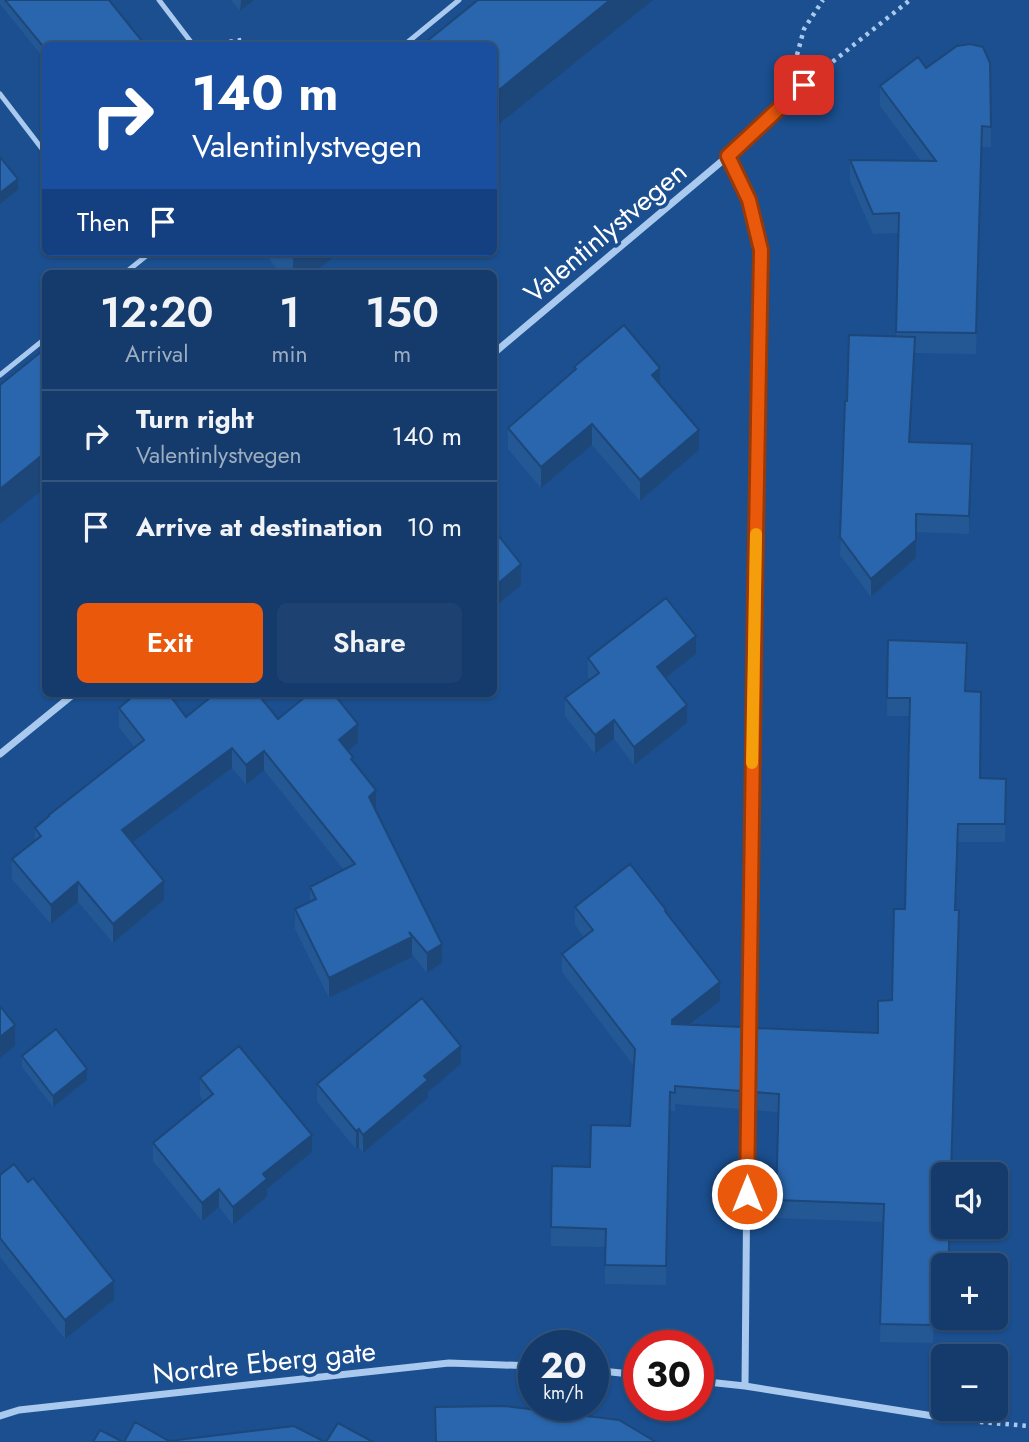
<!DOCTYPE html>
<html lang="en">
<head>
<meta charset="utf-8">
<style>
	body { margin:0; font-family:Jost,sans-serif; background:#1d4271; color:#f1f3f6; height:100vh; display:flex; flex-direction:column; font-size:26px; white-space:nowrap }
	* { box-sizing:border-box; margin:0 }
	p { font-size:23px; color:#9dadc1 }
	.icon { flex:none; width:38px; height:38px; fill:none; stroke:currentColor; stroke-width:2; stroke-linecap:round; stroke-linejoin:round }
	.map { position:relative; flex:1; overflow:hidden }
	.drawer { position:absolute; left:42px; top:270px; width:455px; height:427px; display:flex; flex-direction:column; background:#143b6b; border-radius:10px; box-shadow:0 2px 5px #0004,0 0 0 2px #33557e }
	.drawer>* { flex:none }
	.guide { position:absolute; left:42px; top:42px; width:455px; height:214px; border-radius:10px; box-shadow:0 2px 5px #0004,0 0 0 2px #33557e; background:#1a4fa0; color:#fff; overflow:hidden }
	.controls { position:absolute; left:931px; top:1162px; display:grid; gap:14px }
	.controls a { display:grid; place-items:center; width:77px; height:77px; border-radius:10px; background:#143b6b; box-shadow:0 2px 5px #0004,0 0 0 2px #33557e; font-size:35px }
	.speed { position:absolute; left:518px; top:1330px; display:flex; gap:14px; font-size:35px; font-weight:700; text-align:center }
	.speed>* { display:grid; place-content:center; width:91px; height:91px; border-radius:50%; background:#143b6b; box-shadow:0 2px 5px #0004,0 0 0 2px #33557e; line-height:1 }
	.speed small { font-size:18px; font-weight:400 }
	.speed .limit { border:10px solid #d22; background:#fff; color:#111 }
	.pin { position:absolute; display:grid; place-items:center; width:60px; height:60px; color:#fff; margin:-30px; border-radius:14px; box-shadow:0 4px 10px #0006 }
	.me { position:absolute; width:77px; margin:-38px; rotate:0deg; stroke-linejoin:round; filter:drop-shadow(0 0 5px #0008) }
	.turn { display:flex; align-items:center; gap:24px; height:147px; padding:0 35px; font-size:32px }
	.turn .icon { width:91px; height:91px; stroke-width:2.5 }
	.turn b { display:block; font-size:49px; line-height:60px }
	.then { display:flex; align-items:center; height:66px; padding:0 35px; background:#0003; gap:14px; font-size:26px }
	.eta { display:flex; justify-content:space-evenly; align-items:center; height:119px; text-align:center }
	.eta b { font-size:42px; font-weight:600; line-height:49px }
	.action { display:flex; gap:14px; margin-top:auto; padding:14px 35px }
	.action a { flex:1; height:80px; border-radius:10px; background:#ea580c; color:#fff; font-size:28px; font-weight:600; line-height:80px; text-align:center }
	.action a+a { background:#1d4271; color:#f1f3f6 }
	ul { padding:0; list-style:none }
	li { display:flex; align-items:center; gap:21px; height:91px; padding:0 35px; border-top:2px solid #33557e }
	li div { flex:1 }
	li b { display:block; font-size:26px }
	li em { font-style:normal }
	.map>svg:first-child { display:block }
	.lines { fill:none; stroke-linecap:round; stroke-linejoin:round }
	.path { stroke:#a9c9ee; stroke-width:4.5; stroke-dasharray:3.5 5; stroke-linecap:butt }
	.service { stroke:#a9c9ee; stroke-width:5 }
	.minor { stroke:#a9c9ee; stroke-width:7 }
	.wall { fill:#245895 }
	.shaded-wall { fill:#1d4779 }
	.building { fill:#2a66ad; stroke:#1d4779; stroke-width:2 }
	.route-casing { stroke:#983908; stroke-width:18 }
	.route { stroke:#ea580c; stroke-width:12 }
	.slow { stroke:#f59e0b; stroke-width:12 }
	.labels { text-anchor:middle; stroke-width:7; stroke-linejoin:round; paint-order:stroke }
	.street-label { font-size:28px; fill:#fff; stroke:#1b4f8f }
</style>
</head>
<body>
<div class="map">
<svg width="1029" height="1442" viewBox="0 0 1029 1442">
	<rect width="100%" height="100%" fill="#1b4f8f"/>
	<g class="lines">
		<path class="path" d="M 221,43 L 242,40 L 246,46
			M 797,55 L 804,29 L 823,0
			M 826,67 L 910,0
			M 980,1422 L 1029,1426"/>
		<path class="service" d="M 159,0 L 194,46
			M 403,46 L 459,0
			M 0,94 L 46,154
			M 125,273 L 151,252
			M 0,375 L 46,338"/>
		<path class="minor" d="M 728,156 L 749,200 L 761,250 L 748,1057 L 745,1386
			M 494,353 L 728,156 L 804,85
			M 0,754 L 75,693
			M 593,1370 L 639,1375
			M 698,1381 L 745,1386 L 952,1419
			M 0,1416 L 19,1410 L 449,1363 L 534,1366"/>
	</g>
	<path class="wall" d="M 0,0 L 109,0 L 46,46 L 46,61 L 0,4 Z
		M 231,0 L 254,0 L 240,11 Z
		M 926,68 L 991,127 L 991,147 L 982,147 L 976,354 L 915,353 L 910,442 L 972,463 L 969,534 L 916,532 L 916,558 L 871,597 L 840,555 L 847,401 L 896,336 L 898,233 L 873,234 L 850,181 L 850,160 L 921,161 L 880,106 L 880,86 Z
		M 264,252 L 340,252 L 314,273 L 280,273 Z
		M 574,367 L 660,384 L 699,450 L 640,501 L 592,445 L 541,488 L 508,449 L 508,428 L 574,371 Z
		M 888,640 L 967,661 L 966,691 L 980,778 L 1006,797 L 1005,842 L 958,842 L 943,1265 L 943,1311 L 934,1310 L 933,1343 L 880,1342 L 883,1222 L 776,1218 L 778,1112 L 754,1110 L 754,1028 L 878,1033 L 892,1000 L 905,909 L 910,716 L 887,716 Z
		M 696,654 L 666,678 L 687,723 L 634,765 L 614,739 L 595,754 L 565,716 L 565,698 L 590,680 L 588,677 L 588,658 Z
		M 119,708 L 186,717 L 278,719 L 358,743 L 348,751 L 376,810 L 375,811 L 442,963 L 427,973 L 412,954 L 412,957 L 329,998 L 295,929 L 295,909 L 310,902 L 310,887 L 344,870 L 264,770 L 246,785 L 232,768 L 132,842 L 164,900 L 113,943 L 78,902 L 51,924 L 12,879 L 12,859 L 35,841 L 35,828 L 49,817 L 49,815 L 135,748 L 119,727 Z
		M 575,907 L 666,914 L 720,1001 L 691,1025 L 742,1027 L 741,1109 L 675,1104 L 675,1111 L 670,1111 L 666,1285 L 605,1284 L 605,1247 L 551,1246 L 551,1227 L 590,1167 L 630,1126 L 634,1066 L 562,972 L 562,954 L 584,937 L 575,925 Z
		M 22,1056 L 87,1080 L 53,1107 L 22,1067 Z
		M 461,1064 L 428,1092 L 428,1098 L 363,1153 L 359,1147 L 356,1149 L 317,1102 L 317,1084 Z
		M 200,1078 L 312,1152 L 267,1189 L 267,1197 L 233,1225 L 219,1207 L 202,1221 L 153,1161 L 153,1143 L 204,1101 L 200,1096 Z
		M 0,1175 L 114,1300 L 65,1339 L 0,1257 Z"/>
	<path class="shaded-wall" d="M 241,0 L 254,0 L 240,11 Z
		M 610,0 L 653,0 L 494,128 L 494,94 Z
		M 18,179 L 18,190 L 0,204 L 0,193 Z
		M 296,252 L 340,252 L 314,273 L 293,273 L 293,254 Z
		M 915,337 L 915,355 L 909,460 L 909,442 Z
		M 660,368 L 660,389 L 652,375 Z
		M 592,424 L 592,445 L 541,488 L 541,467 Z
		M 699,430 L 699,450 L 640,501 L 640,480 Z
		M 972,444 L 972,463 L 969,534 L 969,516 Z
		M 46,452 L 46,487 L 0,524 L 0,489 Z
		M 916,514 L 916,558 L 871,597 L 871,579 Z
		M 521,564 L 521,585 L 494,608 L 494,587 Z
		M 696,636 L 696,654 L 657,685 L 657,667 Z
		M 687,705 L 687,723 L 634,765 L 634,747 Z
		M 614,720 L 614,739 L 595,754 L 595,735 Z
		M 358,724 L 358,743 L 339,759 L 339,740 Z
		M 232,748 L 232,768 L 122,850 L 122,830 Z
		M 264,751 L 264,770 L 246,785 L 246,765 Z
		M 376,790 L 376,810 L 369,816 L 369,797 Z
		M 164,881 L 164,900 L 113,943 L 113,924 Z
		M 78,882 L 78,902 L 51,924 L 51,905 Z
		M 412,937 L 412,957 L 329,998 L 329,978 Z
		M 442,944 L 442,963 L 427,973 L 427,953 Z
		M 720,982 L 720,1001 L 672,1039 L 672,1020 Z
		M 15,1025 L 15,1046 L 0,1058 L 0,1037 Z
		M 461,1046 L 461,1064 L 428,1092 L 428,1098 L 363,1153 L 363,1135 L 424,1076 Z
		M 87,1069 L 87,1080 L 53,1107 L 53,1096 Z
		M 359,1129 L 359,1147 L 356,1149 L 356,1131 Z
		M 312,1135 L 312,1152 L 267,1189 L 267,1197 L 233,1225 L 233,1207 L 263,1174 Z
		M 219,1189 L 219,1207 L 202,1221 L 202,1203 Z
		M 114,1281 L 114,1300 L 65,1339 L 65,1320 Z"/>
	<path class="building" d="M 5,0 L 109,0 L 146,46 L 46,46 L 46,50 Z
		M 478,0 L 610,0 L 494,94 L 494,46 L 421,46 Z
		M 970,44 L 983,47 L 990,63 L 991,127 L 982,126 L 976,333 L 896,332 L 899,213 L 873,214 L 850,160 L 936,161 L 880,86 L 918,57 L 926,68 L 957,46 Z
		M 0,157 L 18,179 L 0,193 Z
		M 624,325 L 660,368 L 652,375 L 699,430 L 640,480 L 592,424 L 541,467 L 508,428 L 576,369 L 574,367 Z
		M 849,335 L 915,337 L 909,442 L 972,444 L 969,516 L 916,514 L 916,540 L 871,579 L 840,537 L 845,401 L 847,401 Z
		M 46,348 L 46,452 L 0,489 L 0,385 Z
		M 494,530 L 521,564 L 494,587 Z
		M 666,598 L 696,636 L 657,667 L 687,705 L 634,747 L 614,720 L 595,735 L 565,698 L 599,673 L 588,658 Z
		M 888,640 L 967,643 L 965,691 L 981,692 L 980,778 L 1006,779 L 1005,824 L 958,824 L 955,910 L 959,910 L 951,1174 L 943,1174 L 943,1227 L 950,1227 L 948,1265 L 943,1265 L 943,1292 L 934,1292 L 933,1325 L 880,1324 L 884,1204 L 776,1200 L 779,1094 L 754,1092 L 754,1028 L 878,1033 L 878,1001 L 892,1000 L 894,909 L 905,909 L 910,698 L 887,698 Z
		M 137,693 L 168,693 L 186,717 L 216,693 L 257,693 L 278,719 L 310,693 L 333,693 L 358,724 L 339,740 L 353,757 L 351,759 L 376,790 L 369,797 L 442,944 L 427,953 L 409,932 L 412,937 L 329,978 L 295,909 L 316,899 L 310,887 L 355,864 L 264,751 L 246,765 L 232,748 L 122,830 L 164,881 L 113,924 L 78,882 L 51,905 L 12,859 L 41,836 L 35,828 L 49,816 L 49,815 L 144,740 L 119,708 Z
		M 630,864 L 666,910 L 665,911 L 720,982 L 672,1020 L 672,1024 L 742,1027 L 741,1091 L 675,1086 L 675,1093 L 670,1092 L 666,1266 L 605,1265 L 606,1229 L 551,1227 L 552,1166 L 590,1167 L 591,1125 L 630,1126 L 635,1049 L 562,954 L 593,930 L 575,907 Z
		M 422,998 L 461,1046 L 424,1076 L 428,1080 L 363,1135 L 359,1129 L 356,1131 L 317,1084 Z
		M 0,1006 L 15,1025 L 0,1037 Z
		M 56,1029 L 87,1069 L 53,1096 L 22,1056 Z
		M 239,1046 L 312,1135 L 263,1174 L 267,1179 L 233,1207 L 219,1189 L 202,1203 L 153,1143 L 213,1094 L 200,1078 Z
		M 14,1164 L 28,1182 L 33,1178 L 114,1281 L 65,1320 L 0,1238 L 0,1175 Z
		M 505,1406 L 619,1420 L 656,1442 L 436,1442 L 435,1407 Z
		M 135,1422 L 169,1441 L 294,1426 L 325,1442 L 124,1442 Z
		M 338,1423 L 373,1442 L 326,1442 Z
		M 100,1430 L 123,1442 L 93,1442 Z"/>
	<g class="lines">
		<g class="route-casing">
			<path id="route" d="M 747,1194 L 755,592 L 761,250 L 749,200 L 728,156 L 804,85"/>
		</g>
		<use href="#route" class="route"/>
		<path class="slow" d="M 752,763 L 756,534"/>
	</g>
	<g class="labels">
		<g class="street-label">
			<text transform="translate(605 232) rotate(-40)" y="10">Valentinlystvegen</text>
			<text transform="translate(264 1362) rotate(-6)" y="10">Nordre Eberg gate</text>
		</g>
	</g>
</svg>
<div class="controls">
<a><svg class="icon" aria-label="sound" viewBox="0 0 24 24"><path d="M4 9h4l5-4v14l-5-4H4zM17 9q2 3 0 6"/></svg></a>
<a>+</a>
<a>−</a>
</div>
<div class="speed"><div>20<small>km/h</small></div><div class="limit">30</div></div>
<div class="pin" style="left:804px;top:85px;background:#d93025"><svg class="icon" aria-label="arrive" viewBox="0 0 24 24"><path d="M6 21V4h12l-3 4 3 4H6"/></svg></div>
<svg class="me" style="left:747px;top:1194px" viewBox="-20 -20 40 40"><circle r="17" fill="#ea580c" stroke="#fff" stroke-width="3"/><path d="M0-11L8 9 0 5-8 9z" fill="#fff"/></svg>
<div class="guide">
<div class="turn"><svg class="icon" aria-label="right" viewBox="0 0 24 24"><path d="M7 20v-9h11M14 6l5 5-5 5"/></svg><div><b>140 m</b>Valentinlystvegen</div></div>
<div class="then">Then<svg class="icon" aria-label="arrive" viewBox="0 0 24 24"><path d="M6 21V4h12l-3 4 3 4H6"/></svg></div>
</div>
<section class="drawer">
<div class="eta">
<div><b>12:20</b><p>Arrival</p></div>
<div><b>1</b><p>min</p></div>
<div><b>150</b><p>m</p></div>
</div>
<ul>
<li><svg class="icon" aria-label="right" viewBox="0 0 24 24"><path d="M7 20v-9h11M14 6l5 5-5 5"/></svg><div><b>Turn right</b><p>Valentinlystvegen</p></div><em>140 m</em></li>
<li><svg class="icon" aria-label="arrive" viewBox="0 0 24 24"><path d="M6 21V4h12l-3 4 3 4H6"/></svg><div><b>Arrive at destination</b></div><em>10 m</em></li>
</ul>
<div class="action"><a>Exit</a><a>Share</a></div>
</section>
</div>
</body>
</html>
